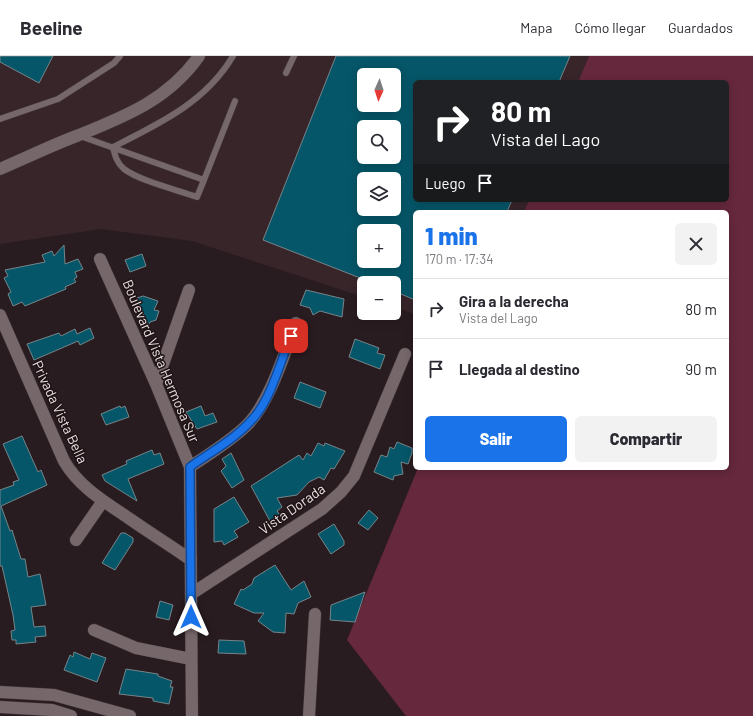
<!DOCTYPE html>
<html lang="es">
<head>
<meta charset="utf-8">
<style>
	body { margin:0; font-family:Barlow,sans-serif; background:#f2f2f3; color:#2b2b33; height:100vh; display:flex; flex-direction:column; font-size:15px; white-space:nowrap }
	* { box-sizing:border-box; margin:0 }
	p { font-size:13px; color:#7c7c81 }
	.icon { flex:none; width:22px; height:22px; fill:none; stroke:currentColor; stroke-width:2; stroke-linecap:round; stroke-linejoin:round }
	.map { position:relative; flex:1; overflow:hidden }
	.sheet { position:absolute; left:413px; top:154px; width:316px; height:260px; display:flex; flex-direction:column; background:#fff; border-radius:6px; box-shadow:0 2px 10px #0003 }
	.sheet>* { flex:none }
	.banner { position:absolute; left:413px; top:24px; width:316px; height:122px; border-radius:6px; box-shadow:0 2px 10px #0003; background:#202124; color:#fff; overflow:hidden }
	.needle { width:26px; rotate:183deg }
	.controls { position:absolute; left:357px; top:12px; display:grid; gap:8px }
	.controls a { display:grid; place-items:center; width:44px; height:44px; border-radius:6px; background:#fff; box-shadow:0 2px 10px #0003; font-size:20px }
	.pin { position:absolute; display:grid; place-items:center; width:34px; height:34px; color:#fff; margin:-17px; border-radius:8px; box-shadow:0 2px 6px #0006 }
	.me { position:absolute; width:44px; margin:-22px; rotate:0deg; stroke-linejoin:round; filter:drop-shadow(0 0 3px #0008) }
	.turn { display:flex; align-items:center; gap:14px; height:84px; padding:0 12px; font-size:18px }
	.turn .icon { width:52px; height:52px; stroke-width:2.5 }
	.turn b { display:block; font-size:28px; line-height:34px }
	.then { display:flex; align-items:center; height:38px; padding:0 12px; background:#0003; gap:8px; font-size:15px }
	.round { display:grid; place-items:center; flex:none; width:42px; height:42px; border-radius:6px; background:#f2f2f3 }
	.overview { display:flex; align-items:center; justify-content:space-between; height:68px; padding:0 12px }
	h1 { font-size:24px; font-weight:800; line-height:30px; color:#1a73e8 }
	.action { display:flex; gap:8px; margin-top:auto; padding:8px 12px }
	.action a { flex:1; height:46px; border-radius:6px; background:#1a73e8; color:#fff; font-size:16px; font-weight:800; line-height:46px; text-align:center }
	.action a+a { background:#f2f2f3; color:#2b2b33 }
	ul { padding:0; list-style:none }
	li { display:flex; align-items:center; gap:12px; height:60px; padding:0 12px; border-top:1px solid #e1e1e2 }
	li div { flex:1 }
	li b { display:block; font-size:15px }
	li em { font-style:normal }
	header { display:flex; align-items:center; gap:24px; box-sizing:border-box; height:56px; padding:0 20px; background:#fff; border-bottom:1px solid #e1e1e2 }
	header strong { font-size:19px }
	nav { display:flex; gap:22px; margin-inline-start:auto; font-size:14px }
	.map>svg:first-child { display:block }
	.built { fill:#38252a; fill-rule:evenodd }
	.green { fill:#66283d }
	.building { fill:#055668; stroke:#75858a; fill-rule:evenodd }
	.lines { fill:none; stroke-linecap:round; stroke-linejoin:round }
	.lane-casing { stroke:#413739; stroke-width:7 }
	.street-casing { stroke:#413739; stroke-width:13 }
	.secondary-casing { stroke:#413739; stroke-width:13 }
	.lane { stroke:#76676a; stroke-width:6 }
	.street { stroke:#76676a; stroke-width:12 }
	.secondary { stroke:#76676a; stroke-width:12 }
	.route-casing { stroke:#114b97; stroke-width:10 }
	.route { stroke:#1a73e8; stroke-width:7 }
	.labels { text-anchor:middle; stroke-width:3; stroke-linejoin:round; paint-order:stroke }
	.street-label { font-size:14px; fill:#eae1e3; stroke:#1f1316 }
</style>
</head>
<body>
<header>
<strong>Beeline</strong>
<nav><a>Mapa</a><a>Cómo llegar</a><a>Guardados</a></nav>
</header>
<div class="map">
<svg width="753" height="660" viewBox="0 0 753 660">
	<rect width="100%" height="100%" fill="#291c20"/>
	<path class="built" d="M 0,0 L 589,0 L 578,26 L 415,26 L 415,144 L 529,144 L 524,156 L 415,156 L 415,258 L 394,251 L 394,227 L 364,227 L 364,241 L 192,185 L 101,173 L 0,188 ZM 364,19 L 394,19 L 394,49 L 364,49 ZM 364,71 L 394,71 L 394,101 L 364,101 ZM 364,123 L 394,123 L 394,153 L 364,153 ZM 364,175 L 394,175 L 394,205 L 364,205 Z"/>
	<path class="green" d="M 589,0 L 753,0 L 753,660 L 406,660 L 347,584 L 418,412 L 727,412 L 727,156 L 524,156 L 529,144 L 727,144 L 727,26 L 578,26 Z"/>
	<path class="building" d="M 0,0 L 53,0 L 39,27 L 0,6 Z
		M 336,0 L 570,0 L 559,26 L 415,26 L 415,144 L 512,144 L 507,156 L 415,156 L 415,244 L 394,235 L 394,227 L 373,227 L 263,184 ZM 364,19 L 394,19 L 394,49 L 364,49 ZM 364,71 L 394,71 L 394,101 L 364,101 ZM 364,123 L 394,123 L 394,153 L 364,153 ZM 364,175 L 394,175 L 394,205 L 364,205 Z
		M 64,189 L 65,208 L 78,203 L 83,213 L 75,216 L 77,221 L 74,223 L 76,226 L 65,231 L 66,233 L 25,250 L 22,246 L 13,250 L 8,238 L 11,236 L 4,222 L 8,220 L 5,214 L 45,206 L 42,199 L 52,195 L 54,200 Z
		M 142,198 L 146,210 L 130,216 L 125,204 Z
		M 306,234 L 344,243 L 342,261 L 320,255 L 313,259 L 310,252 L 300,249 Z
		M 143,240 L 158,245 L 154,254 L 159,255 L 156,264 L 150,266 L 148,270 L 137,242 Z
		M 90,272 L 94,282 L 80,289 L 78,285 L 34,304 L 27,288 L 59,277 L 61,280 L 75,273 L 77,278 Z
		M 355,283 L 379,292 L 377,297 L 385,299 L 380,313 L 349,301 Z
		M 300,326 L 326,336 L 320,352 L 294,342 Z
		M 120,350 L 121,352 L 125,350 L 129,361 L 106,369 L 101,358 Z
		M 201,350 L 205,360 L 213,357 L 217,366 L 197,373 L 186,356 Z
		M 22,380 L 38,416 L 41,414 L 47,429 L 1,450 L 10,475 L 12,474 L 21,503 L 25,503 L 28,521 L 40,518 L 46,549 L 31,551 L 34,571 L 45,570 L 46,580 L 35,581 L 36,586 L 16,588 L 16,584 L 12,584 L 11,575 L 15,574 L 13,559 L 2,510 L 0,510 L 0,434 L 14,429 L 13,426 L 19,424 L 3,388 Z
		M 397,386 L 412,392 L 412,397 L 408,408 L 401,406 L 403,418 L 394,420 L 393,424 L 374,416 L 381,399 L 387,401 L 390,391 L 394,393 Z
		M 318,387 L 324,390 L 325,387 L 345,395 L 334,413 L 331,412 L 324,424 L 319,421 L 309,426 L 297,439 L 277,442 L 282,451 L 277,455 L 280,459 L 270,465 L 251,430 L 299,399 L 303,404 L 307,397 L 311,400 Z
		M 152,394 L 154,399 L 160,397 L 164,408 L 128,423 L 137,445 L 105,425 L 102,419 L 127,408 L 126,405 Z
		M 231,397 L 244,424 L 232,432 L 221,415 L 226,410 L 222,403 Z
		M 234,441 L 249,466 L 234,475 L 238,481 L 224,489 L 222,485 L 214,486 L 214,453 Z
		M 369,454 L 378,462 L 368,474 L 358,467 Z
		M 334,468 L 344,485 L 344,489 L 331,498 L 318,478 Z
		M 121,477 L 125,477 L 133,482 L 133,486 L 115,514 L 102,507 Z
		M 275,509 L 291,534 L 304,525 L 311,541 L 298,547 L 294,558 L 286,557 L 285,577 L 273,576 L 258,565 L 264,557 L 254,557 L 234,548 L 241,533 L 243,534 L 252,528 L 254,522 Z
		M 365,536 L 355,566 L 330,564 L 331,549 Z
		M 160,545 L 173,549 L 169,564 L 156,561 Z
		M 219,584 L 244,585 L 246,598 L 218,597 Z
		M 74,596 L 90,603 L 92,597 L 106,602 L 97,626 L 64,614 L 70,599 L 73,601 Z
		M 126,613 L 158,618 L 158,620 L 172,625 L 170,631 L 173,631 L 169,648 L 153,645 L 153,642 L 119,638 Z"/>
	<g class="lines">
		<g class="lane-casing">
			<path id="lane" d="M 286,17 L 294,0
				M 0,63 L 58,43 L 114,7 L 120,0
				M 80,80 L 204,124 L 235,45
				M 204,124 L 197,141 C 178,134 140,125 124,113 C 117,107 115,100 113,91 C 159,68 206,46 233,0"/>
		</g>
		<g class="street-casing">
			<path id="street" d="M 100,203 L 156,328 L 190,411 L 192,660
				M 0,259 L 64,405 C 79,431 105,446 130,463 C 150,477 171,490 191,504
				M 156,328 L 189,234
				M 190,411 C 209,398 231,385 247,369 C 270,346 284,298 296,267
				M 76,484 L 103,445
				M 191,538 L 322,453 L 341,436 L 354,420 L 405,298
				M 94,574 L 136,592 L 191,603
				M 309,660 L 315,558"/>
		</g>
		<g class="secondary-casing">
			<path id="secondary" d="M 0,113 C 26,102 52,89 79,79 C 126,60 169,43 199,0
				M 0,636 L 54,639 L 130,660
				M 0,651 L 52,654 L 71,660"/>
		</g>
		<use href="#lane" class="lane"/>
		<use href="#street" class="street"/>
		<use href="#secondary" class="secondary"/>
	</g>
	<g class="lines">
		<g class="route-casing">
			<path id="route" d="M 191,561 L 190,411 C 212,395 239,381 256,359 C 272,339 281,304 291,280"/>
		</g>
		<use href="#route" class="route"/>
	</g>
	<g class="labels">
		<g class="street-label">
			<text transform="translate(161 305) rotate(67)" y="5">Boulevard Vista Hermosa Sur</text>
			<text transform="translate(60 356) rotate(65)" y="5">Privada Vista Bella</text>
			<text transform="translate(292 453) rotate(-35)" y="5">Vista Dorada</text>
		</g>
	</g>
</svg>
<div class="controls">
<a><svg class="needle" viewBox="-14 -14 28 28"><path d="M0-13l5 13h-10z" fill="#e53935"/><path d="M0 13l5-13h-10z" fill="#7c7c81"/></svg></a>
<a><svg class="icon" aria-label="search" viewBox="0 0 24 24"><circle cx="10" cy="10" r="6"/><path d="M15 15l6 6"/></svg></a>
<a><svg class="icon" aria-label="layers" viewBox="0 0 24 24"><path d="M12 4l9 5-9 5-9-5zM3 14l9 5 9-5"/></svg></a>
<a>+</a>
<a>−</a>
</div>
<div class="pin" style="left:291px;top:280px;background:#d93025"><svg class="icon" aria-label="arrive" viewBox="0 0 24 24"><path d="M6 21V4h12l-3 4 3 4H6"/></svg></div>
<svg class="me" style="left:191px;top:561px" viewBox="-20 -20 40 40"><path d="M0-17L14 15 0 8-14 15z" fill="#1a73e8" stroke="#fff" stroke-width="4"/></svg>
<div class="banner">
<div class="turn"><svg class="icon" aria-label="right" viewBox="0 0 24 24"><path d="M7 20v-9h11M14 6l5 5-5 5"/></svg><div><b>80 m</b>Vista del Lago</div></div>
<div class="then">Luego<svg class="icon" aria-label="arrive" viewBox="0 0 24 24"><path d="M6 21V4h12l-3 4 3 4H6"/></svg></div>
</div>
<section class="sheet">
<div class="overview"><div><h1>1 min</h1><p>170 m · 17:34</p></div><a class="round"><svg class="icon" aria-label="close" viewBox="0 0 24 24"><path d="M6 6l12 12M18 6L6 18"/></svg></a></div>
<ul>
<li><svg class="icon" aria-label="right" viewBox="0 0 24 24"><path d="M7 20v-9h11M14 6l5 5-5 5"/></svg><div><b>Gira a la derecha</b><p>Vista del Lago</p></div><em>80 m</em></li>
<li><svg class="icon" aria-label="arrive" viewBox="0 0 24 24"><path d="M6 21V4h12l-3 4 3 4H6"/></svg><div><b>Llegada al destino</b></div><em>90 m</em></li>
</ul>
<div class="action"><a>Salir</a><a>Compartir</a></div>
</section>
</div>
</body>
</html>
